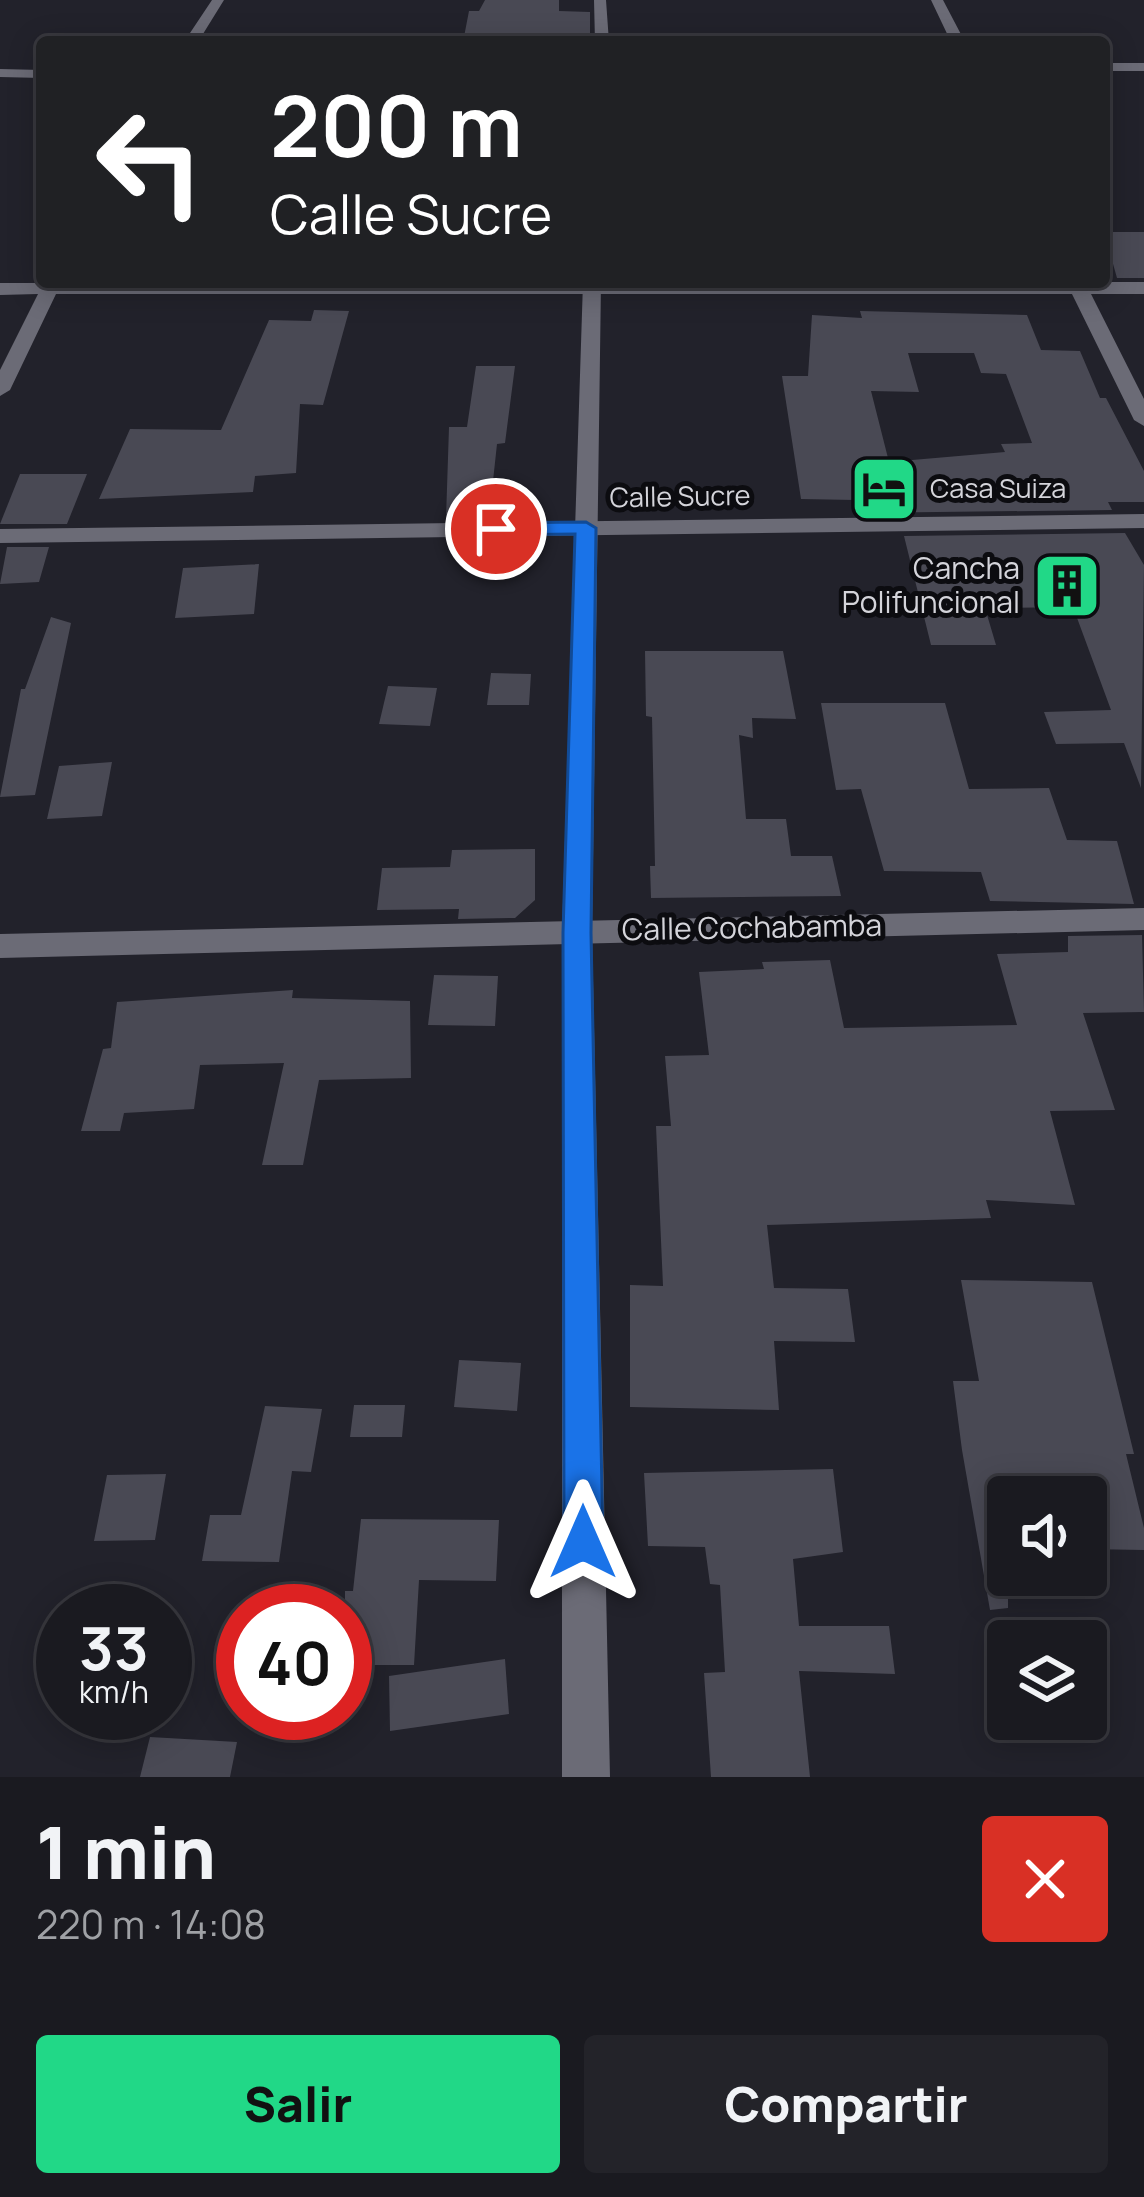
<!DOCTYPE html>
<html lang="es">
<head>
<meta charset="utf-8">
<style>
	body { margin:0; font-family:Manrope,sans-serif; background:#232329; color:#f1f3f6; height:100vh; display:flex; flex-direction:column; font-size:45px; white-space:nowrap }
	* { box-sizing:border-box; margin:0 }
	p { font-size:39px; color:#9fa1a5 }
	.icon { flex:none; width:66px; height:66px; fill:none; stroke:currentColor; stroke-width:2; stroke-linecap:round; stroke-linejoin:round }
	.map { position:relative; height:1777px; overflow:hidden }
	.details { display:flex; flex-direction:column; background:#1a1a20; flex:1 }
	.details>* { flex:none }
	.banner { position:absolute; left:36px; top:36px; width:1074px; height:252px; border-radius:12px; box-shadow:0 6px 30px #0003,0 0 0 3px #38383e; background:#202124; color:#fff; overflow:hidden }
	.tools { position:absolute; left:987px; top:1476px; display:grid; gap:24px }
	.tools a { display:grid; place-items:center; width:120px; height:120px; border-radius:12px; background:#1a1a20; box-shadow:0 6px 30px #0003,0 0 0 3px #38383e; font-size:60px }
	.speed { position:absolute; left:36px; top:1584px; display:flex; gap:24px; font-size:60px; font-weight:700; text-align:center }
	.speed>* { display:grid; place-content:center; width:156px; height:156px; border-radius:50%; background:#1a1a20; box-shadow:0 6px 30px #0003,0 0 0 3px #38383e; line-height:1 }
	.speed small { font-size:30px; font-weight:400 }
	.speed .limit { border:18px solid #d22; background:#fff; color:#111 }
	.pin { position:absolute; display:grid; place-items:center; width:102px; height:102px; color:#fff; margin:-51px; border:6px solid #fff; border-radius:50%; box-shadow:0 3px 12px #0007 }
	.me { position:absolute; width:132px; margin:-66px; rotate:0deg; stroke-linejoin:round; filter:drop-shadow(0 0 9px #0008) }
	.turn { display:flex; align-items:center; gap:42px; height:252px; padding:0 36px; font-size:54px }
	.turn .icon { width:156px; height:156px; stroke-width:2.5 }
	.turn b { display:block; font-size:84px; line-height:102px }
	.round { display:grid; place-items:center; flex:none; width:126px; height:126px; border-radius:12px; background:#232329 }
	.headline { display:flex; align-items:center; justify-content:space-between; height:204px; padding:0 36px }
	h1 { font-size:72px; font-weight:800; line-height:90px }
	.cta { display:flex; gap:24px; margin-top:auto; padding:24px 36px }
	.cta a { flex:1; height:138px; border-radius:12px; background:#21d887; color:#111; font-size:48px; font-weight:800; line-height:138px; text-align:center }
	.cta a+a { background:#232329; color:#f1f3f6 }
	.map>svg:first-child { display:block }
	.building { fill:#494954; fill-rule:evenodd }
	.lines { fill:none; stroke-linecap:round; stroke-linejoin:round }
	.minor { fill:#6b6b76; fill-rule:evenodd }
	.tertiary { fill:#6b6b76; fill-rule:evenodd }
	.secondary { fill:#6b6b76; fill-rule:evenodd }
	.route { fill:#1a73e8; stroke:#114b97; stroke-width:3 }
	.labels { text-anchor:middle; stroke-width:10; stroke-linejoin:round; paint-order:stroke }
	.far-poi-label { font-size:27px; fill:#d4d4da; stroke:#0c0c10; text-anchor:start }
	.far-street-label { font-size:27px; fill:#d4d4da; stroke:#0c0c10 }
	.poi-label { font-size:30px; fill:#d4d4da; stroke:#0c0c10; text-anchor:end }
	.street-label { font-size:30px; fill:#d4d4da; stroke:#0c0c10 }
</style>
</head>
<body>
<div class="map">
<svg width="1144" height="1777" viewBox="0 0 1144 1777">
	<rect width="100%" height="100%" fill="#22222b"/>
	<path class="building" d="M 485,0 L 559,0 L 559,11 L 590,12 L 590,42 L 463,42 L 469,11 L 479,11 Z
		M 1104,232 L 1144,232 L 1144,278 L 1117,278 Z
		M 314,310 L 349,311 L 323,405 L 300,404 L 296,473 L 255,476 L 253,492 L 99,499 L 130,429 L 221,430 L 269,320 L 311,321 Z
		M 860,311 L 1027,315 L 1041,350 L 1080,351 L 1100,398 L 1106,398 L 1144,471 L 1144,502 L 1108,502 L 1112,510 L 858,513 L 855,500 L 801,499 L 782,376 L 808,376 L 812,315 L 862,318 ZM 908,353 L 974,353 L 981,373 L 1006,374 L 1032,443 L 1001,444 L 1005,452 L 889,462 L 871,391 L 919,392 Z
		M 476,366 L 515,366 L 505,443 L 497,444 L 489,518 L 446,519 L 449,427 L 467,427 Z
		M 20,474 L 87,474 L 67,524 L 0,524 Z
		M 1125,533 L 1144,565 L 1141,788 L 1124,743 L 1056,744 L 1044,712 L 1111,710 L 1073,607 L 985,608 L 996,645 L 931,645 L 904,536 Z
		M 7,547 L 49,547 L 39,582 L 0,584 Z
		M 259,564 L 254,614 L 175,618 L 183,568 Z
		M 51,617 L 71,623 L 35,795 L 0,797 L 21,689 L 25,689 Z
		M 645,651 L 783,651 L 796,719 L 752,718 L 753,738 L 739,735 L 746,819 L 786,819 L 791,856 L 832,856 L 841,896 L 651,898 L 650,866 L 655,866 L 652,717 L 646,716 Z
		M 491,673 L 531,674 L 529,705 L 487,705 Z
		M 388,686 L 437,688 L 430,726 L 379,724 Z
		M 821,703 L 945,703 L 969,789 L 1049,788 L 1067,840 L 1117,841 L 1134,904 L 990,901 L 981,872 L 884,871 L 861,789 L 836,790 Z
		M 112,762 L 102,816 L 47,819 L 59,766 Z
		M 535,849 L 535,900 L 515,918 L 458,919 L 459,909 L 377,910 L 382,868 L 450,867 L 452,850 Z
		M 1142,935 L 1144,1012 L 1083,1013 L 1115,1110 L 1050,1111 L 1075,1205 L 986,1200 L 991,1218 L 767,1225 L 774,1288 L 848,1289 L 855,1342 L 774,1341 L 779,1410 L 630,1407 L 630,1285 L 663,1286 L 656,1126 L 671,1126 L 665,1056 L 709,1055 L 699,972 L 764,969 L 762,962 L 830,960 L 844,1028 L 1017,1025 L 997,954 L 1068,952 L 1068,936 Z
		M 434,975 L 498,976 L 495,1026 L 428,1025 Z
		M 293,990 L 292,998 L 410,1001 L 411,1078 L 319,1080 L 303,1165 L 262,1165 L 284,1063 L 200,1065 L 194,1109 L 124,1113 L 120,1131 L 81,1131 L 103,1049 L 111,1048 L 117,1002 Z
		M 961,1280 L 1092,1282 L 1134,1454 L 1126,1454 L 1144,1528 L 1144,1550 L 1086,1549 L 1086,1497 L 1008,1497 L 1008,1608 L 990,1610 L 962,1450 L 953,1381 L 979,1381 Z
		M 459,1360 L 521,1363 L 517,1411 L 454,1407 Z
		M 354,1405 L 405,1405 L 402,1437 L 350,1437 Z
		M 265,1406 L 322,1409 L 311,1472 L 292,1471 L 279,1562 L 202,1561 L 210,1515 L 241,1515 Z
		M 833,1469 L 843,1552 L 793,1559 L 799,1626 L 889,1626 L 895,1674 L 799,1671 L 810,1777 L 711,1777 L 704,1673 L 725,1672 L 720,1585 L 710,1584 L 705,1547 L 648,1546 L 644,1473 Z
		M 166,1474 L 155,1540 L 94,1541 L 107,1475 Z
		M 361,1519 L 499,1520 L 496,1581 L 419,1580 L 414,1665 L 345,1665 L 345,1591 L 353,1591 Z
		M 505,1659 L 509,1714 L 390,1731 L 389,1676 Z
		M 150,1737 L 237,1742 L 230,1777 L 140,1777 Z"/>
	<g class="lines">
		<path class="minor" d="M 594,0 L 606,0 L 609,42 L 595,42 Z
			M 931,0 L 943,0 L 965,42 L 951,42 Z
			M 1144,282 L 1144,294 L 1091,294 L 1144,399 L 1144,426 L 1134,420 L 1072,294 L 56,294 L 10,390 L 0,396 L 0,370 L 38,294 L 0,295 L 0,283 Z
			M 1144,514 L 1144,528 L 0,543 L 0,529 Z
			M 1144,908 L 1144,930 L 0,958 L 0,934 Z"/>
		<path class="tertiary" d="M 583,282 L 601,282 L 592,933 L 610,1777 L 562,1777 L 562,933 Z"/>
		<path class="secondary" d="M 212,0 L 224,0 L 198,42 L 184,42 Z
			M 1104,63 L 1144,63 L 1144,71 L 1104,71 Z
			M 0,69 L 42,70 L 42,78 L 0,77 Z"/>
	</g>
	<path class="route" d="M 586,522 L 596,528 L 591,933 L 603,1542 L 597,1556 L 583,1562 L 569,1556 L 564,1542 L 563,933 L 575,534 L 496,535 L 485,529 L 496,523 Z"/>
	<defs>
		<g id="hotel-square" transform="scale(3.45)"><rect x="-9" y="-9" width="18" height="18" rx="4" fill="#21d887" stroke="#0c0c10"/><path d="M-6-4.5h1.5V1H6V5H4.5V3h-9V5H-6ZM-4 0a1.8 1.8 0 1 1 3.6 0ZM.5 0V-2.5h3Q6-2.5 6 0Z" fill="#111"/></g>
		<g id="building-square" transform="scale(3.45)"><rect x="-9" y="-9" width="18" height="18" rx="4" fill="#21d887" stroke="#0c0c10"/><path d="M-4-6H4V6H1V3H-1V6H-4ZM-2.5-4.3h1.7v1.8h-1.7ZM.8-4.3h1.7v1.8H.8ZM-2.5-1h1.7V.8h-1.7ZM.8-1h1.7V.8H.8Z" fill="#111"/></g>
	</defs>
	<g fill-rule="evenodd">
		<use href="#hotel-square" x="884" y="489"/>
		<use href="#building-square" x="1067" y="586"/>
	</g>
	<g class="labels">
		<g class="far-poi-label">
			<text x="930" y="498">Casa Suiza</text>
		</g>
		<g class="far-street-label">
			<text transform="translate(680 497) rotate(-1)" y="9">Calle Sucre</text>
		</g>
		<g class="poi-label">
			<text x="1020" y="579">Cancha<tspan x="1020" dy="34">Polifuncional</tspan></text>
		</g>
		<g class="street-label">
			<text transform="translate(752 928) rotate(-1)" y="10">Calle Cochabamba</text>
		</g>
	</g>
</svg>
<div class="tools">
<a><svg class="icon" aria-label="sound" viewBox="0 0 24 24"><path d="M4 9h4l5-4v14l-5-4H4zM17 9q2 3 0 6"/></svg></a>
<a><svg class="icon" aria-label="layers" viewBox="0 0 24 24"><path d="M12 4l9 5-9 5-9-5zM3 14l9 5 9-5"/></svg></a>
</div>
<div class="speed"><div>33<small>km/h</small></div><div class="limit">40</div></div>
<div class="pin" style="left:496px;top:529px;background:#d93025"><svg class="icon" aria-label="arrive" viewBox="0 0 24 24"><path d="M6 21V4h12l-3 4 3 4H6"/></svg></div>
<svg class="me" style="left:583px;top:1542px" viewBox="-20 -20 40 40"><path d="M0-17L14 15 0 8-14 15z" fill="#1a73e8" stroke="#fff" stroke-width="4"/></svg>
<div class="banner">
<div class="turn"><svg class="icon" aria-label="left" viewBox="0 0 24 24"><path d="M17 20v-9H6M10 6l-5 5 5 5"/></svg><div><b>200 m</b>Calle Sucre</div></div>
</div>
</div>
<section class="details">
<div class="headline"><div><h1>1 min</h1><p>220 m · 14:08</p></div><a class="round" style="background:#d93025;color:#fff"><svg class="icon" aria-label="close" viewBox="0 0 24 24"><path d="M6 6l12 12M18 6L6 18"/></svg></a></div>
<div class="cta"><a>Salir</a><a>Compartir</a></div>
</section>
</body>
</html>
